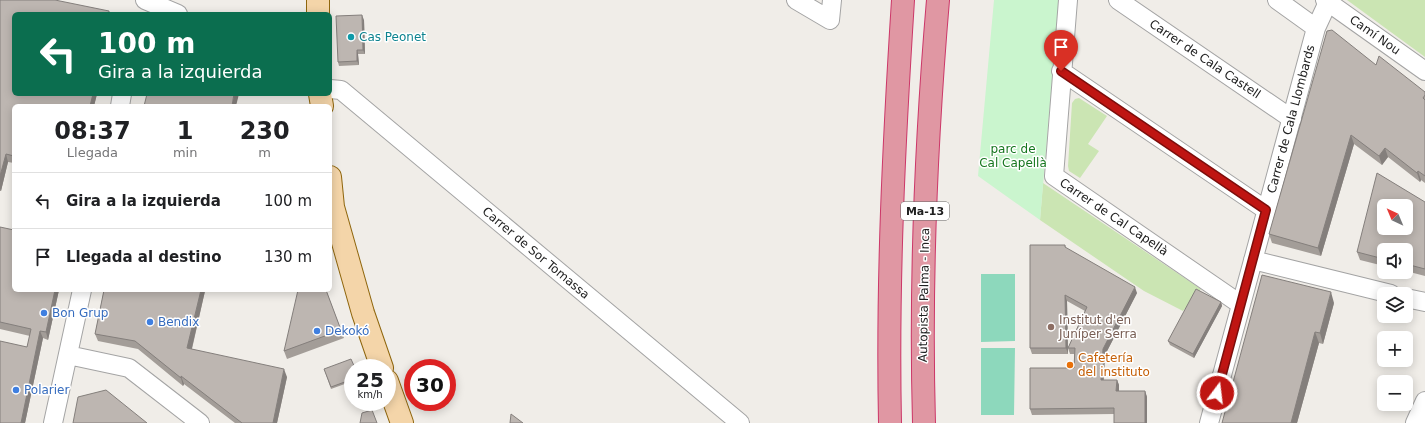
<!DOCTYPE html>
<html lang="es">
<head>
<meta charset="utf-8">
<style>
	body { margin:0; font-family:"DejaVu Sans",sans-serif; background:#f6f6f6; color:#202124; height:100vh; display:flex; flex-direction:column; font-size:15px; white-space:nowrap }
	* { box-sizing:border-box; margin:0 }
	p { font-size:13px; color:#757577 }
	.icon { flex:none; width:22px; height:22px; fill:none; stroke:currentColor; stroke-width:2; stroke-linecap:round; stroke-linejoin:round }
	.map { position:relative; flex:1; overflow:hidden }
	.side { position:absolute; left:12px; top:104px; width:320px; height:188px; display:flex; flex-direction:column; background:#fff; border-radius:6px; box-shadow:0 2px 10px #0003 }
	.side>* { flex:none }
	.hud { position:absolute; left:12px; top:12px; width:320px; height:84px; border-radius:6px; box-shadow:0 2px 10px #0003; background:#0b6e4f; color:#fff; overflow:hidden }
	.needle { width:26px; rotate:316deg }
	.fabs { position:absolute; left:1377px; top:199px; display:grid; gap:8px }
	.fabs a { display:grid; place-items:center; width:36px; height:36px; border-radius:6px; background:#fff; box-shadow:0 2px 10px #0003; font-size:20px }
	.speed { position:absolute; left:344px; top:359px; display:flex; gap:8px; font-size:20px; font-weight:700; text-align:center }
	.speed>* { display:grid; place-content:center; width:52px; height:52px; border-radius:50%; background:#fff; box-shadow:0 2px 10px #0003; line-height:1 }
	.speed small { font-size:10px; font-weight:400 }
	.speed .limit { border:6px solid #d22; background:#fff; color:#111 }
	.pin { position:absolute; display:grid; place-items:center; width:34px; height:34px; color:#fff; margin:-41px -17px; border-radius:50% 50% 50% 0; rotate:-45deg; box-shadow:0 0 4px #0007 }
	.pin .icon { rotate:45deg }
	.me { position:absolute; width:44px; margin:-22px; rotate:15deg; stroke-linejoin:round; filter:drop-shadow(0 0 3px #0008) }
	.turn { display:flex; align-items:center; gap:14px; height:84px; padding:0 20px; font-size:18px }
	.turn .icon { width:52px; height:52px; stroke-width:2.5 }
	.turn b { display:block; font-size:28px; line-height:34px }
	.eta { display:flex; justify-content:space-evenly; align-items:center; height:68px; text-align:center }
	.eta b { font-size:24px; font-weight:600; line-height:28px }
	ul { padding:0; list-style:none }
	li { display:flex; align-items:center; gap:12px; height:56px; padding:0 20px; border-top:1px solid #e0e0e0 }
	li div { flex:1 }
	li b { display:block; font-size:15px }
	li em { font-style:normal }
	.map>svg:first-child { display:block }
	.grass { fill:#cbe5b3 }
	.park { fill:#caf5ce }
	.pitch { fill:#8dd8bc }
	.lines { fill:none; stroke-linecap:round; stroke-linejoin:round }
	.minor-casing { stroke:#a4a4a4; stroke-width:20 }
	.major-casing { stroke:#8f660d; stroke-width:24 }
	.highway-casing { stroke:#cc3768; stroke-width:24 }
	.minor { stroke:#fff; stroke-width:18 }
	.major { stroke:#f4d5a9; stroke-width:22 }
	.highway { stroke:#e097a3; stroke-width:22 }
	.wall { fill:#a39d98; fill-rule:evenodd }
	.shaded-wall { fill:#847f7c }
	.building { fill:#bdb6b1; stroke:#847f7c; fill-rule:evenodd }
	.route-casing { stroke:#7c0e0c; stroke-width:10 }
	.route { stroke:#bf1512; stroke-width:7 }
	.culture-dot { fill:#0f9aa8; stroke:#fff; stroke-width:1.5 }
	.shop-dot { fill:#3f7fe0; stroke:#fff; stroke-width:1.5 }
	.education-dot { fill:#8d6e63; stroke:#fff; stroke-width:1.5 }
	.food-dot { fill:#e8710a; stroke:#fff; stroke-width:1.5 }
	.labels { text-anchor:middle; stroke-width:3; stroke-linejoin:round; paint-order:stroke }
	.shield { fill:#fff; stroke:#636363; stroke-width:1 }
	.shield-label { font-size:11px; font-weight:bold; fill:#202020 }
	.street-label { font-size:12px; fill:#202020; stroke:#fff }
	.culture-label { font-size:12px; fill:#0d838f; stroke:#fff; text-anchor:start }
	.park-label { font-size:12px; fill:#16771f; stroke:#fff }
	.shop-label { font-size:12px; fill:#366cbe; stroke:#fff; text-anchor:start }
	.education-label { font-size:12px; fill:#785e54; stroke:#fff; text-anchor:start }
	.food-label { font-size:12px; fill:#c56008; stroke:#fff; text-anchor:start }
</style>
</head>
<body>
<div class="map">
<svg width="1425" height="423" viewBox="0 0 1425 423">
	<rect width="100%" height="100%" fill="#f0ede8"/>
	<path class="grass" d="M 1347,0 L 1425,0 L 1425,57 Z
		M 1079,98 L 1107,116 L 1088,144 L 1099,151 L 1080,178 L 1069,171 L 1068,166 L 1072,103 L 1075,99 Z
		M 1043,183 L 1201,289 L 1183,311 L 1144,291 L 1040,220 Z"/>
	<path class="park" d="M 994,0 L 1059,0 L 1040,220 L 978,176 Z"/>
	<path class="pitch" d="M 981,274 L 1015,274 L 1015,341 L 981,342 Z
		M 981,348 L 1015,348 L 1014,415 L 981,415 Z"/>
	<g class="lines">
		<g class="minor-casing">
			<path id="minor" d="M 145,0 L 178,14
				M 796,0 L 830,20 L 832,0
				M 1068,0 L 1054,176 L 1240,304
				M 1118,0 L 1292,119
				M 1277,0 L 1316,28
				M 1325,0 L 1425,71
				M 1061,71 L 1266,210
				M 330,89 L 341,90 L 740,423
				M 120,106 L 122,94
				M 1253,260 L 1391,294
				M 1406,298 L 1425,302
				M 68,355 L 129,368 L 200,423
				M 53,423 L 82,290
				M 1209,423 L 1316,28 L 1328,2
				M 1415,423 L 1425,401"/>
		</g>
		<g class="major-casing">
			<path id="major" d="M 318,0 L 318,14
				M 320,94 L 322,106
				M 330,177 L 333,207 L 363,313 L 382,368
				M 387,381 L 402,423"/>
		</g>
		<g class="highway-casing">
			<path id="highway" d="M 890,423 C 887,282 894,141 903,0
				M 924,423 C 920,282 926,141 938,0"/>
		</g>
		<use href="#minor" class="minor"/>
		<use href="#major" class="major"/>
		<use href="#highway" class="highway"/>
	</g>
	<path class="wall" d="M 0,0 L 97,94 L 94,106 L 14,106 L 14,163 L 8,162 L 1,191 L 0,191 Z
		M 364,20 L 365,54 L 358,54 L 359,65 L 339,66 L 338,62 Z
		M 1376,65 L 1425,92 L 1425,183 L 1421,180 L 1420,182 L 1388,157 L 1382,165 L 1354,144 L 1321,256 L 1272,243 L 1269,234 Z
		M 1425,202 L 1425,276 L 1406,271 L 1406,250 L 1384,250 L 1384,266 L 1360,260 L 1357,252 Z
		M 0,227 L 59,290 L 48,340 L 43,338 L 25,423 L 0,423 L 27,347 L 30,336 L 0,329 Z
		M 1065,245 L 1066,248 L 1137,293 L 1105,355 L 1104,380 L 1117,380 L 1119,385 L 1119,391 L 1145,391 L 1147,397 L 1147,423 L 1114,423 L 1114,414 L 1032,415 L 1030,409 L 1074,368 L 1074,354 L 1070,354 L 1068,348 L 1068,354 L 1032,354 L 1030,348 ZM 1067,301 L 1085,311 L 1068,348 Z
		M 104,290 L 211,290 L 210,292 L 205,291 L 192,349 L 287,377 L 277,423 L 235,423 L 184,384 L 183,386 L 138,349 L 98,341 L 95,334 Z
		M 326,290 L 344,338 L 287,359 L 284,351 Z
		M 1221,302 L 1222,306 L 1194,358 L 1170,345 L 1168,341 Z
		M 1334,303 L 1323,344 L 1319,343 L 1297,423 L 1222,423 Z
		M 353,368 L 353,381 L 331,389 L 324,369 Z"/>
	<path class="shaded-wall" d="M 362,15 L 364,20 L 365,54 L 363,50 Z
		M 357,50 L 358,54 L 359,65 L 357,61 Z
		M 93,94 L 97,94 L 94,106 L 90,106 Z
		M 234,94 L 239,94 L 236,106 L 232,106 Z
		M 1351,135 L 1354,144 L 1321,256 L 1318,248 Z
		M 1385,148 L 1388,157 L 1382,165 L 1379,156 Z
		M 6,154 L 8,162 L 1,191 L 0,189 L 0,176 Z
		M 1418,171 L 1421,180 L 1420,182 L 1417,173 Z
		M 1135,287 L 1137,293 L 1105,355 L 1103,386 L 1101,380 L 1103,349 Z
		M 55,290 L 59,290 L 48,340 L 46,332 Z
		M 201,290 L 205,290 L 205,291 L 190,356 L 187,348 Z
		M 1331,292 L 1334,303 L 1323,344 L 1320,333 Z
		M 1065,295 L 1067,301 L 1068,354 L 1066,348 Z
		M 1221,302 L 1222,306 L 1194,358 L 1193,354 Z
		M 40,331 L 43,338 L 25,423 L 21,423 Z
		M 1315,332 L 1319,343 L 1297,423 L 1291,423 Z
		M 284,369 L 287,377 L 277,423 L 273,423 Z
		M 181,376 L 184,384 L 183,386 L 181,378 Z
		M 1117,380 L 1119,385 L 1119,397 L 1116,391 Z
		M 1145,391 L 1147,397 L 1147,423 L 1145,423 Z"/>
	<path class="building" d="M 0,0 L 55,0 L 109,11 L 109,14 L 14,14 L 14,94 L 93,94 L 90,106 L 14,106 L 14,156 L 6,154 L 0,176 Z
		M 362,15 L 363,50 L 357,50 L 357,61 L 338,62 L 336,16 Z
		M 1332,30 L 1376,65 L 1379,56 L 1425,92 L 1425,95 L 1423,98 L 1425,100 L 1425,176 L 1418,171 L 1417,173 L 1385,148 L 1379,156 L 1351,135 L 1318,248 L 1269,234 L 1327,31 Z
		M 147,94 L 234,94 L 232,106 L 144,106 Z
		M 1377,173 L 1425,202 L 1425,269 L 1406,264 L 1406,250 L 1384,250 L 1384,259 L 1357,252 ZM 1384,206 L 1406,206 L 1406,228 L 1384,228 Z
		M 0,227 L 14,230 L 14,290 L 55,290 L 46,332 L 40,331 L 21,423 L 0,423 L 0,341 L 27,347 L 31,329 L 0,322 Z
		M 1030,245 L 1065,245 L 1065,247 L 1135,287 L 1103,349 L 1101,380 L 1117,380 L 1116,391 L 1145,391 L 1145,423 L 1114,423 L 1114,408 L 1030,409 L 1030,368 L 1074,368 L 1075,348 L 1068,348 L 1087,307 L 1065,295 L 1066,348 L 1030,348 Z
		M 1262,275 L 1331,292 L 1320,333 L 1315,332 L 1291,423 L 1222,423 Z
		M 1196,289 L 1221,302 L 1193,354 L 1168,341 Z
		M 104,290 L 201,290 L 187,348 L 284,369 L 273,423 L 242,423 L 181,376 L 181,378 L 135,341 L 95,334 Z
		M 298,290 L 326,290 L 341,330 L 284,351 Z
		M 351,359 L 355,368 L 353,368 L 353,379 L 331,387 L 324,369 Z
		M 106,390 L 147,423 L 73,423 L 78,397 Z
		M 372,410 L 377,423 L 360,423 L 362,413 Z
		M 511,414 L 523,423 L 510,423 Z"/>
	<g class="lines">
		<g class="route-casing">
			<path id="route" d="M 1061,71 L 1266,210 L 1217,393"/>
		</g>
		<use href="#route" class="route"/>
	</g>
	<circle class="culture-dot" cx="351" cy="37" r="4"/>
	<g class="shop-dot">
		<circle cx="44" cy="313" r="4"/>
		<circle cx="150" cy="322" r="4"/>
		<circle cx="317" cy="331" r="4"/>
		<circle cx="16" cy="390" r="4"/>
	</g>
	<circle class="education-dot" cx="1051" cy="327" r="4"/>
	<circle class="food-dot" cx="1070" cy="365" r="4"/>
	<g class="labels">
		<rect class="shield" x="901" y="202" width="48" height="18" rx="3"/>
		<g class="shield-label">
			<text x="925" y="215">Ma-13</text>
		</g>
		<g class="street-label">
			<text transform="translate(1375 35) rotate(35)" y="4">Camí Nou</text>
			<text transform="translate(1205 59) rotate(34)" y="4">Carrer de Cala Castell</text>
			<text transform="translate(1291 119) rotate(-75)" y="4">Carrer de Cala Llombards</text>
			<text transform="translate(1114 217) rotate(34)" y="4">Carrer de Cal Capellà</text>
			<text transform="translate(536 253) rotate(40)" y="4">Carrer de Sor Tomassa</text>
			<text transform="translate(924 295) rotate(-89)" y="4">Autopista Palma - Inca</text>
		</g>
		<g class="culture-label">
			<text x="359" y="41">Cas Peonet</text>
		</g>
		<g class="park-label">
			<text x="1013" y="153">parc de<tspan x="1013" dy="14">Cal Capellà</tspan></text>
		</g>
		<g class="shop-label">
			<text x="52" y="317">Bon Grup</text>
			<text x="158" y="326">Bendix</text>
			<text x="325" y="335">Dekokó</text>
			<text x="24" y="394">Polarier</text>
		</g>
		<g class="education-label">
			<text x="1059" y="324">Institut d'en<tspan x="1059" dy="14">Juníper Serra</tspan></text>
		</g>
		<g class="food-label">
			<text x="1078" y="362">Cafetería<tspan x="1078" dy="14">del instituto</tspan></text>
		</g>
	</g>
</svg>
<div class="fabs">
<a><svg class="needle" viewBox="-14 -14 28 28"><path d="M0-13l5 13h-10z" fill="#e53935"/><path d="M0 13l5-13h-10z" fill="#757577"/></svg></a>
<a><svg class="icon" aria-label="sound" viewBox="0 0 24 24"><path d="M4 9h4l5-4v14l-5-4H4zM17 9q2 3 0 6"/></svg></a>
<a><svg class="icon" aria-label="layers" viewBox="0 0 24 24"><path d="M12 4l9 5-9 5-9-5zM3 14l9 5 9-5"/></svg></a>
<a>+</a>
<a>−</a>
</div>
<div class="speed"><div>25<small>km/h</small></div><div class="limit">30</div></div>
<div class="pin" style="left:1061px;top:71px;background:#d93025"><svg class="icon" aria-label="arrive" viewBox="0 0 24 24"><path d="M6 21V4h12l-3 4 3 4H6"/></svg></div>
<svg class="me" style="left:1217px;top:393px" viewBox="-20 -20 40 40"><circle r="17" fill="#bf1512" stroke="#fff" stroke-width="3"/><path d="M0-11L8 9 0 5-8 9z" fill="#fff"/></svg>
<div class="hud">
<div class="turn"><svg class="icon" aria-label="left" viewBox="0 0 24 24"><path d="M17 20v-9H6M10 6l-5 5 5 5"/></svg><div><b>100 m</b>Gira a la izquierda</div></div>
</div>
<section class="side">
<div class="eta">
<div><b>08:37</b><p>Llegada</p></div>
<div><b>1</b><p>min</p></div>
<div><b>230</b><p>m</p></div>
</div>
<ul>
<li><svg class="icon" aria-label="left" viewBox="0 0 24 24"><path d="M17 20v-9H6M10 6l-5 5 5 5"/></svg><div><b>Gira a la izquierda</b></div><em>100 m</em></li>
<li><svg class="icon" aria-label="arrive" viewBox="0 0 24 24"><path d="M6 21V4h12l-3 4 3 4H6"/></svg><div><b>Llegada al destino</b></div><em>130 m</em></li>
</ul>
</section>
</div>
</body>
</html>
